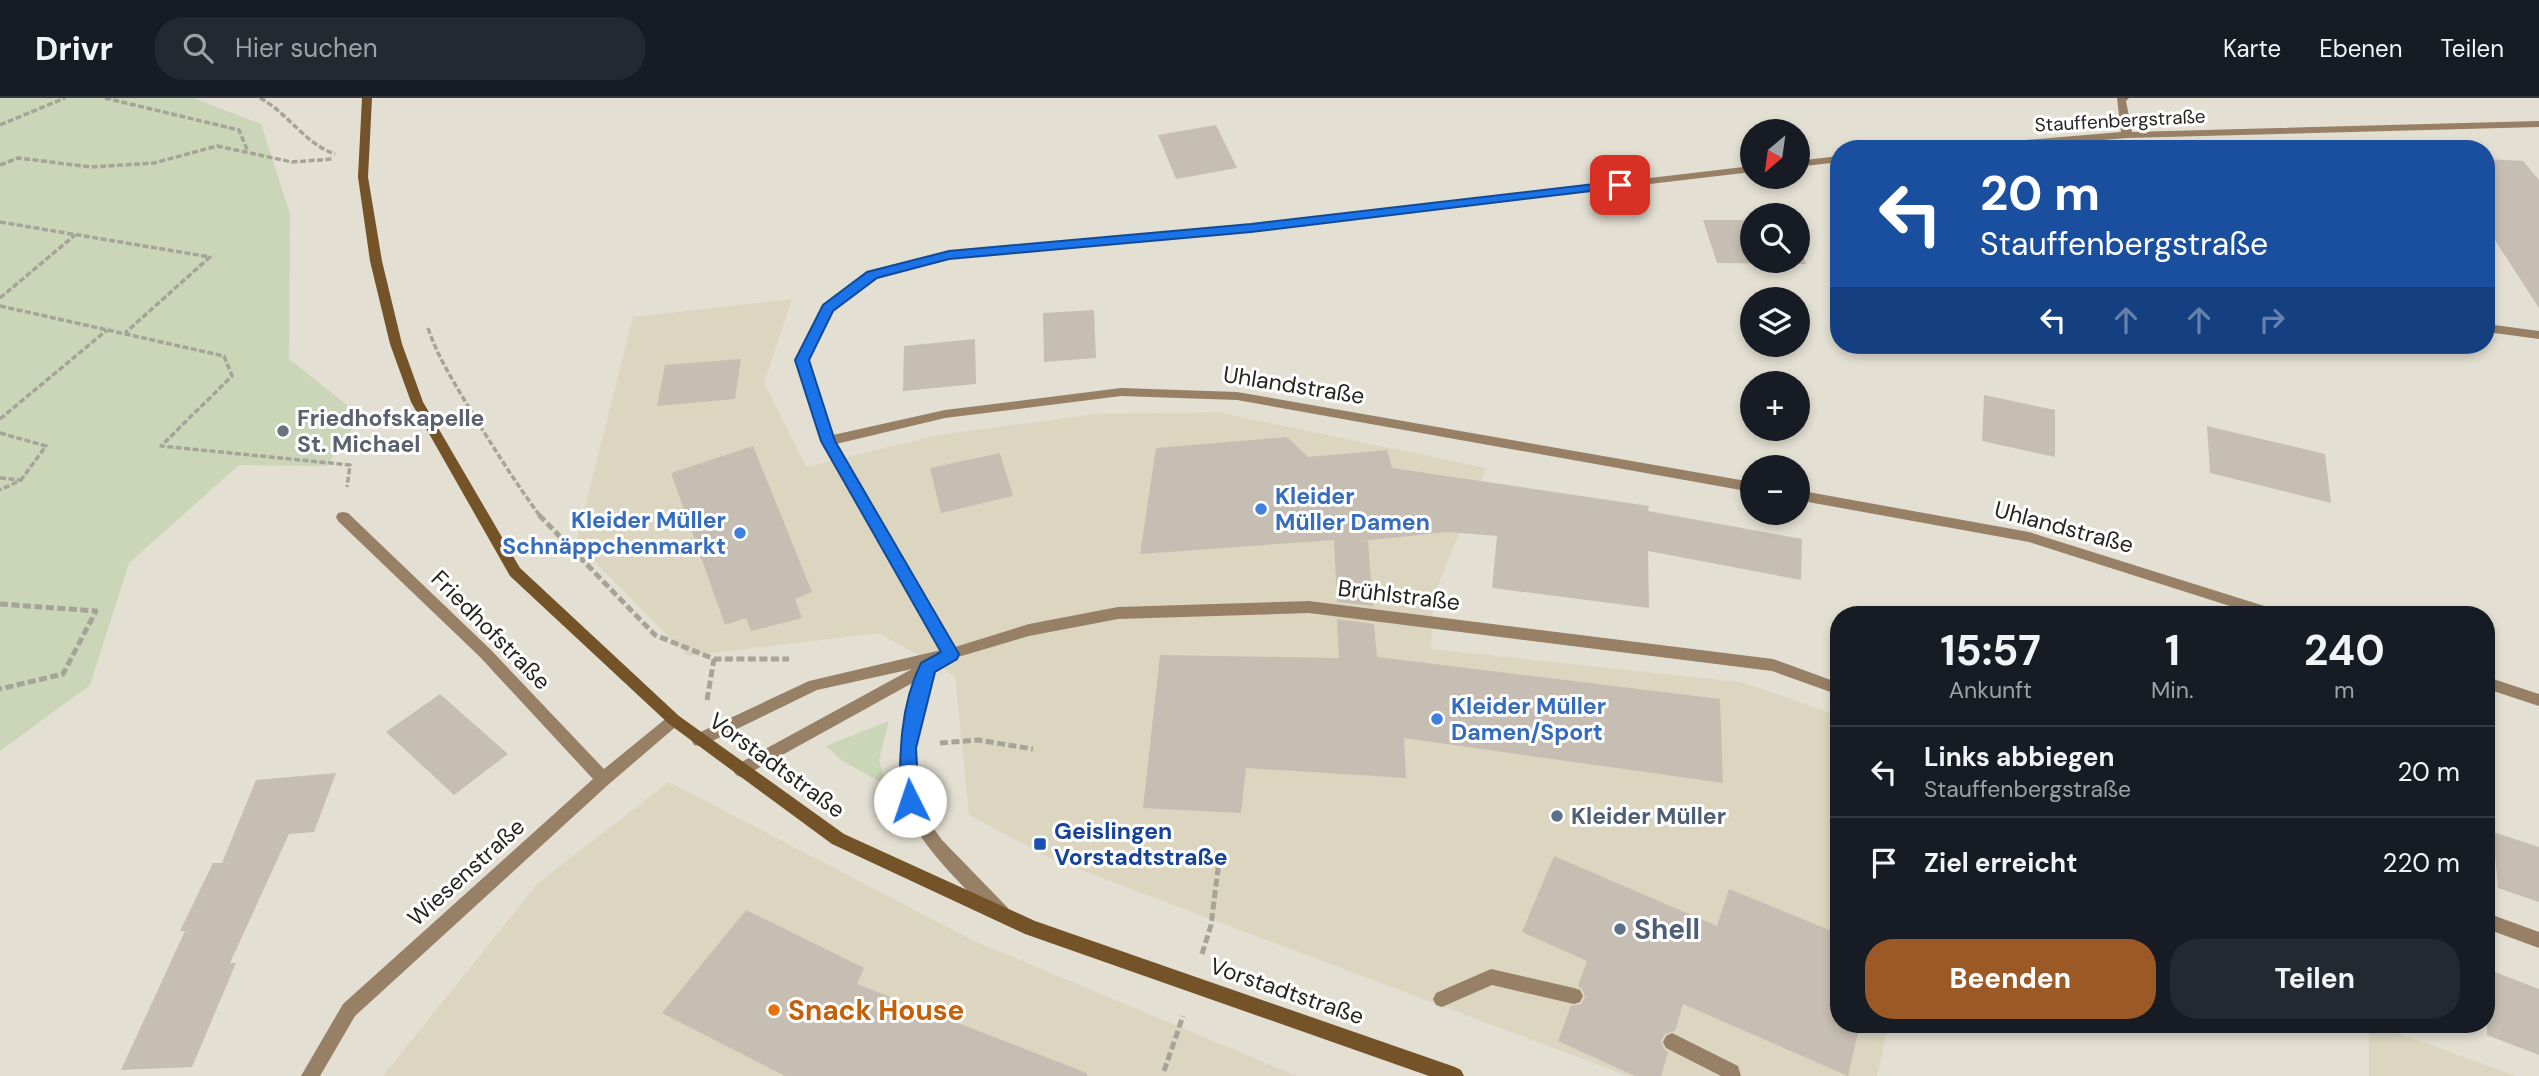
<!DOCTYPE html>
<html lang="de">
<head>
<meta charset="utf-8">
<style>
	body { margin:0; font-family:"DM Sans",sans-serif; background:#242831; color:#f1f3f6; height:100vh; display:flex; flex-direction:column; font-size:26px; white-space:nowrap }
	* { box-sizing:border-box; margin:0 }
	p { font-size:23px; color:#9ea1a6 }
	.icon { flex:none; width:38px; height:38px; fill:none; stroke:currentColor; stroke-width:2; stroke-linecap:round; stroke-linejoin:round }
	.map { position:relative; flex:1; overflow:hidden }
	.sheet { position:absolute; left:1830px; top:508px; width:665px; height:427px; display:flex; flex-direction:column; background:#171b24; border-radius:28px; box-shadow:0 4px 10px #0003 }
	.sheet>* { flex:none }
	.guide { position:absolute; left:1830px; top:42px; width:665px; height:214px; border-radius:28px; box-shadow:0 4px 10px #0003; background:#1a4fa0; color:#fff; overflow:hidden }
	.needle { width:46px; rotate:209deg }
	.tools { position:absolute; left:1740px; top:21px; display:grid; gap:14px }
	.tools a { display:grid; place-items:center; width:70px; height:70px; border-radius:50%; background:#171b24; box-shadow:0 4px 10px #0003; font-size:35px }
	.pin { position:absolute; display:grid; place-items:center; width:60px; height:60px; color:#fff; margin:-30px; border-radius:14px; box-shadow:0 4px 10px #0006 }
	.me { position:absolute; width:77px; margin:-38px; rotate:356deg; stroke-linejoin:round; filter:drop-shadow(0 0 5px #0008) }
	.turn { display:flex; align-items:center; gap:24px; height:147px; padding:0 35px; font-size:32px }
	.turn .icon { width:91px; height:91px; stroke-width:2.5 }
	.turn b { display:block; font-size:49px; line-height:60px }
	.lanes { display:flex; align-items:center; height:66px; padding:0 35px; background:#0003; justify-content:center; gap:35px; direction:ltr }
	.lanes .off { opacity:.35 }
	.eta { display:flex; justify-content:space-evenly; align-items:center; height:119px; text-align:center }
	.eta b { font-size:42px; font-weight:700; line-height:49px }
	.cta { display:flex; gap:14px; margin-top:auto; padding:14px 35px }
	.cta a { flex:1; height:80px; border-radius:28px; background:#9b5926; color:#fff; font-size:28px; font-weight:700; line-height:80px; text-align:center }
	.cta a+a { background:#242831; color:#f1f3f6 }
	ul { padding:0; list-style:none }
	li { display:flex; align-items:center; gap:21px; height:91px; padding:0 35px; border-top:2px solid #363941 }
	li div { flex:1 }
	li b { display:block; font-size:26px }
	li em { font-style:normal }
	header { display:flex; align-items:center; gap:42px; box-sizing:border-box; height:98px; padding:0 35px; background:#171b24; border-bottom:2px solid #363941 }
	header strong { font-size:33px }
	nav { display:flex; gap:38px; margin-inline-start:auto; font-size:24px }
	.search { width:490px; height:63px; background:#242831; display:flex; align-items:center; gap:18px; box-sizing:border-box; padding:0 24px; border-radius:28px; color:#9ea1a6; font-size:26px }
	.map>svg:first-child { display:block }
	.built { fill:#dcd6c1 }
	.green { fill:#cbd5b7 }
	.building { fill:#c6beb3 }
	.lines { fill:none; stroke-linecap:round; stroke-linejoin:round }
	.path-far1 { stroke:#a6a399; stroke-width:3.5; stroke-dasharray:6 2.5; stroke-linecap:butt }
	.path { stroke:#a6a399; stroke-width:5; stroke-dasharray:8 3.5; stroke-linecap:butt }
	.service { fill:#978065; fill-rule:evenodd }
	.minor { fill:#978065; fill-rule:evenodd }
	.secondary { fill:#745328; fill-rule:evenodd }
	.route { fill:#1a73e8; stroke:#114b97; stroke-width:2 }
	.worship-dot { fill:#6b7280; stroke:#fff; stroke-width:2.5 }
	.shop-dot { fill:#3f7fe0; stroke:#fff; stroke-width:2.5 }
	.service-dot { fill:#5c6f8a; stroke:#fff; stroke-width:2.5 }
	.transit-dot { fill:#1a4fb4; stroke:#fff; stroke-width:2.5 }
	.food-dot { fill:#e8710a; stroke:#fff; stroke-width:2.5 }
	.labels { text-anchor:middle; stroke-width:6; stroke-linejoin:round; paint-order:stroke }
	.far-street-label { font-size:19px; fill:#262520; stroke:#fff }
	.street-label { font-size:23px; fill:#262520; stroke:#fff }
	.worship-label { font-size:23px; font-weight:bold; fill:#5b616d; stroke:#fff; text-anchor:start }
	.shop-label { font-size:23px; font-weight:bold; fill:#366cbe; stroke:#fff; text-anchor:start }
	.service-label { font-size:23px; font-weight:bold; fill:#4e5e75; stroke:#fff; text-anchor:start }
	.transit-label { font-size:23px; font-weight:bold; fill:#164399; stroke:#fff; text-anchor:start }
	.near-service-label { font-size:28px; font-weight:bold; fill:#4e5e75; stroke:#fff; text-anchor:start }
	.near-food-label { font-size:28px; font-weight:bold; fill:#c56008; stroke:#fff; text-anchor:start }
</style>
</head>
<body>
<header>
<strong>Drivr</strong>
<div class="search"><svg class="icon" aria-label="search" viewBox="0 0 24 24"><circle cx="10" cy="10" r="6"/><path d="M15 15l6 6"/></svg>Hier suchen</div>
<nav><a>Karte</a><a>Ebenen</a><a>Teilen</a></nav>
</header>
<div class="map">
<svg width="2539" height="978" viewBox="0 0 2539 978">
	<rect width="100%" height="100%" fill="#e3dfd2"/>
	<path class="built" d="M 792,201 L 764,285 L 806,369 L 939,337 L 1095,316 L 1217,314 L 1486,370 L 1434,497 L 1431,551 L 1741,584 L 1839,618 L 1839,926 L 1889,926 L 1877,978 L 1628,978 L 1054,762 L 969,717 L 955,578 L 879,535 L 688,558 L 576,445 L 633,219 Z
		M 669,684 L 972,842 L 1297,978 L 383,978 L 538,785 Z
		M 2369,926 L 2372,926 L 2516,978 L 2369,978 Z"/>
	<path class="green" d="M 0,0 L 193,0 L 261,26 L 290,116 L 289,261 L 361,318 L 327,368 L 239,367 L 129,465 L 90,587 L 0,653 Z
		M 889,623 L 879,662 L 886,687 L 841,662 L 826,648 Z"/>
	<path class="building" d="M 1216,27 L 1237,70 L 1176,81 L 1158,37 Z
		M 2487,61 L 2523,63 L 2539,82 L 2539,210 L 2487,130 Z
		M 1703,122 L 1752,122 L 1752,163 L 1797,163 L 1797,142 L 1806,166 L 1717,165 Z
		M 1094,212 L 1096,260 L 1044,264 L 1043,215 Z
		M 975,241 L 976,286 L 903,293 L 904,248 Z
		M 741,261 L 735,301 L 657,308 L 665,267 Z
		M 1984,297 L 2055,312 L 2055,359 L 1982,343 Z
		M 2207,328 L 2325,356 L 2331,405 L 2210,375 Z
		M 1287,339 L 1308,359 L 1387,352 L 1392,370 L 1649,408 L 1648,413 L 1802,441 L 1801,482 L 1648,453 L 1649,510 L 1492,490 L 1497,438 L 1448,434 L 1351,444 L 1368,443 L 1373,508 L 1337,504 L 1334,442 L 1140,456 L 1156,350 Z
		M 753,348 L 812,494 L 795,501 L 802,520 L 751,533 L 746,520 L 725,527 L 671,375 Z
		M 1000,355 L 1013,398 L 941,415 L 930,370 Z
		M 1337,521 L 1374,526 L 1377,559 L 1720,601 L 1723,685 L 1404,640 L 1406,680 L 1246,670 L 1241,715 L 1143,710 L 1160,557 L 1339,560 Z
		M 440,596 L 508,656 L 454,697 L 386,634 Z
		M 336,675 L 314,734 L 289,736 L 230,865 L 236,865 L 192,969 L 121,972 L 185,833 L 180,833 L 213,765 L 222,765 L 256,682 Z
		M 2493,734 L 2539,749 L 2539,804 L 2498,790 Z
		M 1554,758 L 1717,828 L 1729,791 L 1839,836 L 1839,926 L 1860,926 L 1848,978 L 1683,906 L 1675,933 L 1665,936 L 1661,943 L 1664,951 L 1668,954 L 1661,978 L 1635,978 L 1558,943 L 1571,908 L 1581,906 L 1585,899 L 1582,891 L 1578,888 L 1587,863 L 1522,834 Z
		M 746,812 L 864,870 L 857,886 L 1087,975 L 1087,978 L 785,978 L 662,915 Z
		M 2487,871 L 2539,891 L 2539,957 L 2487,937 Z"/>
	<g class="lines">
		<path class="path-far1" d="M 105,0 L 239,32 L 248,54
			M 260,0 C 288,15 305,46 335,56
			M 0,27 L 65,0
			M 0,67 L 18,60 L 91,69 L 154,65 L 217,48 L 292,64 L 333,61
			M 0,124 L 210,159 L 125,235
			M 0,200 L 75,137
			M 0,208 L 224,258 L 232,278 L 161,348 L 350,367 L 347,389
			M 428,230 C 438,260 455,286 471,313 C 493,349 515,384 540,418
			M 0,321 L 107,232
			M 0,335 L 46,348 L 21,382
			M 0,380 L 21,382 L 0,392"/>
		<path class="path" d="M 539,417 L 655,537 L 714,561 L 789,561
			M 0,506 L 96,513 L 63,576 L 0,591
			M 707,602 L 714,561
			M 940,645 L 978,642 L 1033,651
			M 1202,856 L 1211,827 L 1219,763
			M 1164,973 L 1183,918"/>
		<path class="service" d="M 1491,871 L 1574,890 L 1580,892 L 1583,898 L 1580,904 L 1574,906 L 1492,887 L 1442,909 L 1436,907 L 1433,901 L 1436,895 Z
			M 1672,935 L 1738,968 L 1741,978 L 1721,978 L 1666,950 L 1663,944 L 1666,938 Z"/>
		<path class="minor" d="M 2117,0 L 2129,0 L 2126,3 L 2132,34 L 2539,23 L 2539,29 L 2127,40 L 1996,51 L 1950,51 L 1955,48 L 2121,34 Z
			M 1839,58 L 1839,64 L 1797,69 L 1797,63 Z
			M 1752,68 L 1752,74 L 1251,133 L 949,161 L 876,180 L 833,212 L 808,262 L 833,337 L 945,312 L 1121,290 L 1237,294 L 1752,384 L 1752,394 L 1237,302 L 1121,298 L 945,320 L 836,346 L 955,549 L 1029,526 L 1118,509 L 1309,503 L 1773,561 L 1839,585 L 1839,597 L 1772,573 L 1309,515 L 1118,521 L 1029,538 L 938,565 L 939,567 L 933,573 L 917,636 L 914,670 L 918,703 L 931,727 L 942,742 L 1008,810 L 1010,815 L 1008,820 L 1002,823 C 986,816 971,796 958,783 C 888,710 889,677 916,583 L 746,677 L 741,679 L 736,677 L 733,672 L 736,667 L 912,571 L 817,592 L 704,647 L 699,648 L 694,647 L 691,642 L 694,637 L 809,583 L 941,552 L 822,343 L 796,262 L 824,207 L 868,174 L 949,153 L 1251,127 Z
			M 2487,226 L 2539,233 L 2539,241 L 2487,234 Z
			M 1797,392 L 2029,434 L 2277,512 L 2279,516 L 2255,516 L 2029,444 L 1797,402 Z
			M 343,414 L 348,415 L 490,551 L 604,671 L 669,618 L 674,616 L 679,618 L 682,622 L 679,626 L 609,686 L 355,918 L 320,978 L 301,978 L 343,906 L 593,681 L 480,559 L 338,423 L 336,419 L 338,415 Z
			M 2487,579 L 2539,596 L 2539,608 L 2487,591 Z
			M 2487,815 L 2539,834 L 2539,850 L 2487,831 Z"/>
		<path class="secondary" d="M 362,0 L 372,0 L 368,79 L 382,163 L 402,246 L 423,304 L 520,470 L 679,618 L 844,736 L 1035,823 L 1455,969 L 1461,972 L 1464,978 L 1429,978 L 1025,836 L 832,746 L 669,626 L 510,478 L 411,304 L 390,246 L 370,163 L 358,79 Z"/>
	</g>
	<path class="route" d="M 1620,83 L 1624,84 L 1624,89 L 1251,134 L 949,161 L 877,180 L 833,213 L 809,262 L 835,343 L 959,556 L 957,561 L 935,574 L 916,650 L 919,703 L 917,708 L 910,711 L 904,708 L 901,703 C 899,656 900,608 921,565 L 941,554 L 821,343 L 795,262 L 823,207 L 867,174 L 949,153 L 1251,126 Z"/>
	<circle class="worship-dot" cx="283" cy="333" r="7"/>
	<g class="shop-dot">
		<circle cx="1261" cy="411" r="7"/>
		<circle cx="740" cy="435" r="7"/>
		<circle cx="1437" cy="621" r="7"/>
	</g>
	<g class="service-dot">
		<circle cx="1557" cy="718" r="7"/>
		<circle cx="1620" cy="831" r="7"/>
	</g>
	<rect class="transit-dot" x="1033" y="739" width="14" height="14" rx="3.5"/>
	<circle class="food-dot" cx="774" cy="912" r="7"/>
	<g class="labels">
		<g class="far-street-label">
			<text transform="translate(2120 22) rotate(-3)" y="7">Stauffenbergstraße</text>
		</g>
		<g class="street-label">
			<text transform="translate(1294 287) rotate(9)" y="8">Uhlandstraße</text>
			<text transform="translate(2064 429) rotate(15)" y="8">Uhlandstraße</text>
			<text transform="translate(1399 497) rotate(7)" y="8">Brühlstraße</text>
			<text transform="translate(491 532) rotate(45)" y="8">Friedhofstraße</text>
			<text transform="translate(777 667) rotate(36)" y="8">Vorstadtstraße</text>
			<text transform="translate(466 774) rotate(-42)" y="8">Wiesenstraße</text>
			<text transform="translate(1287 893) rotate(19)" y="8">Vorstadtstraße</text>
		</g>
		<g class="worship-label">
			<text x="297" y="328">Friedhofskapelle<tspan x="297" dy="26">St. Michael</tspan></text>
		</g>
		<g class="shop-label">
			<text x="1275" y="406">Kleider<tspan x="1275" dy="26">Müller Damen</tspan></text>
			<text x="726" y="430" text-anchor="end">Kleider Müller<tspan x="726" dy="26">Schnäppchenmarkt</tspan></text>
			<text x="1451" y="616">Kleider Müller<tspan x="1451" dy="26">Damen/Sport</tspan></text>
		</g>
		<g class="service-label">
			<text x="1571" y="726">Kleider Müller</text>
		</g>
		<g class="transit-label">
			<text x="1054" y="741">Geislingen<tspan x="1054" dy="26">Vorstadtstraße</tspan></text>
		</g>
		<g class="near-service-label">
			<text x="1634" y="841">Shell</text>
		</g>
		<g class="near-food-label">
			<text x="788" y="922">Snack House</text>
		</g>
	</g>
</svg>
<div class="tools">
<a><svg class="needle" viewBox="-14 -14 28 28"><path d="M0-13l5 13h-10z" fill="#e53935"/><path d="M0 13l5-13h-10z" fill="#9ea1a6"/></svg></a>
<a><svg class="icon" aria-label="search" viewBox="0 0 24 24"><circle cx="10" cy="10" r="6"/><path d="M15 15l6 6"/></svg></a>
<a><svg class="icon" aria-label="layers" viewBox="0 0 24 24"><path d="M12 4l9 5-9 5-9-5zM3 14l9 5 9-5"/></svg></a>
<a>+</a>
<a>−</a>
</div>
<div class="pin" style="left:1620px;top:87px;background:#d93025"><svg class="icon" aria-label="arrive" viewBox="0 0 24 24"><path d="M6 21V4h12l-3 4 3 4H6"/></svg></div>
<svg class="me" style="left:910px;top:703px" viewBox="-20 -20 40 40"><circle r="19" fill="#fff"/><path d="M0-13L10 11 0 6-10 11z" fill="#1a73e8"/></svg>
<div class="guide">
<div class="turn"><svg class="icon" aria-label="left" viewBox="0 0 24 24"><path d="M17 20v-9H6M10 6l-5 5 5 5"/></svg><div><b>20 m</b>Stauffenbergstraße</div></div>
<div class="lanes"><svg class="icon" aria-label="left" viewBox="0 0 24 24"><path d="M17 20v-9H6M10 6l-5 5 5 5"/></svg><svg class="icon off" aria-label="ahead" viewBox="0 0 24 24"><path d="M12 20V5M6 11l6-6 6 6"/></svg><svg class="icon off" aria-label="ahead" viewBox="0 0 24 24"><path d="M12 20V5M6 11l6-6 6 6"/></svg><svg class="icon off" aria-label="right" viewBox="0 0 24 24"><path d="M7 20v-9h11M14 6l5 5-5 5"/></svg></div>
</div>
<section class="sheet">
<div class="eta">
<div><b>15:57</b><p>Ankunft</p></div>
<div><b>1</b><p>Min.</p></div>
<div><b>240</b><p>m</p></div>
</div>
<ul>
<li><svg class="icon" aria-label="left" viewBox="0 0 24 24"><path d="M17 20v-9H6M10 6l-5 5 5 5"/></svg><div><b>Links abbiegen</b><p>Stauffenbergstraße</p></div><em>20 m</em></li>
<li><svg class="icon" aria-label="arrive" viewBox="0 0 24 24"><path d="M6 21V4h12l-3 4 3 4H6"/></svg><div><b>Ziel erreicht</b></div><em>220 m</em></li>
</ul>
<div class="cta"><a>Beenden</a><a>Teilen</a></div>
</section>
</div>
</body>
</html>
